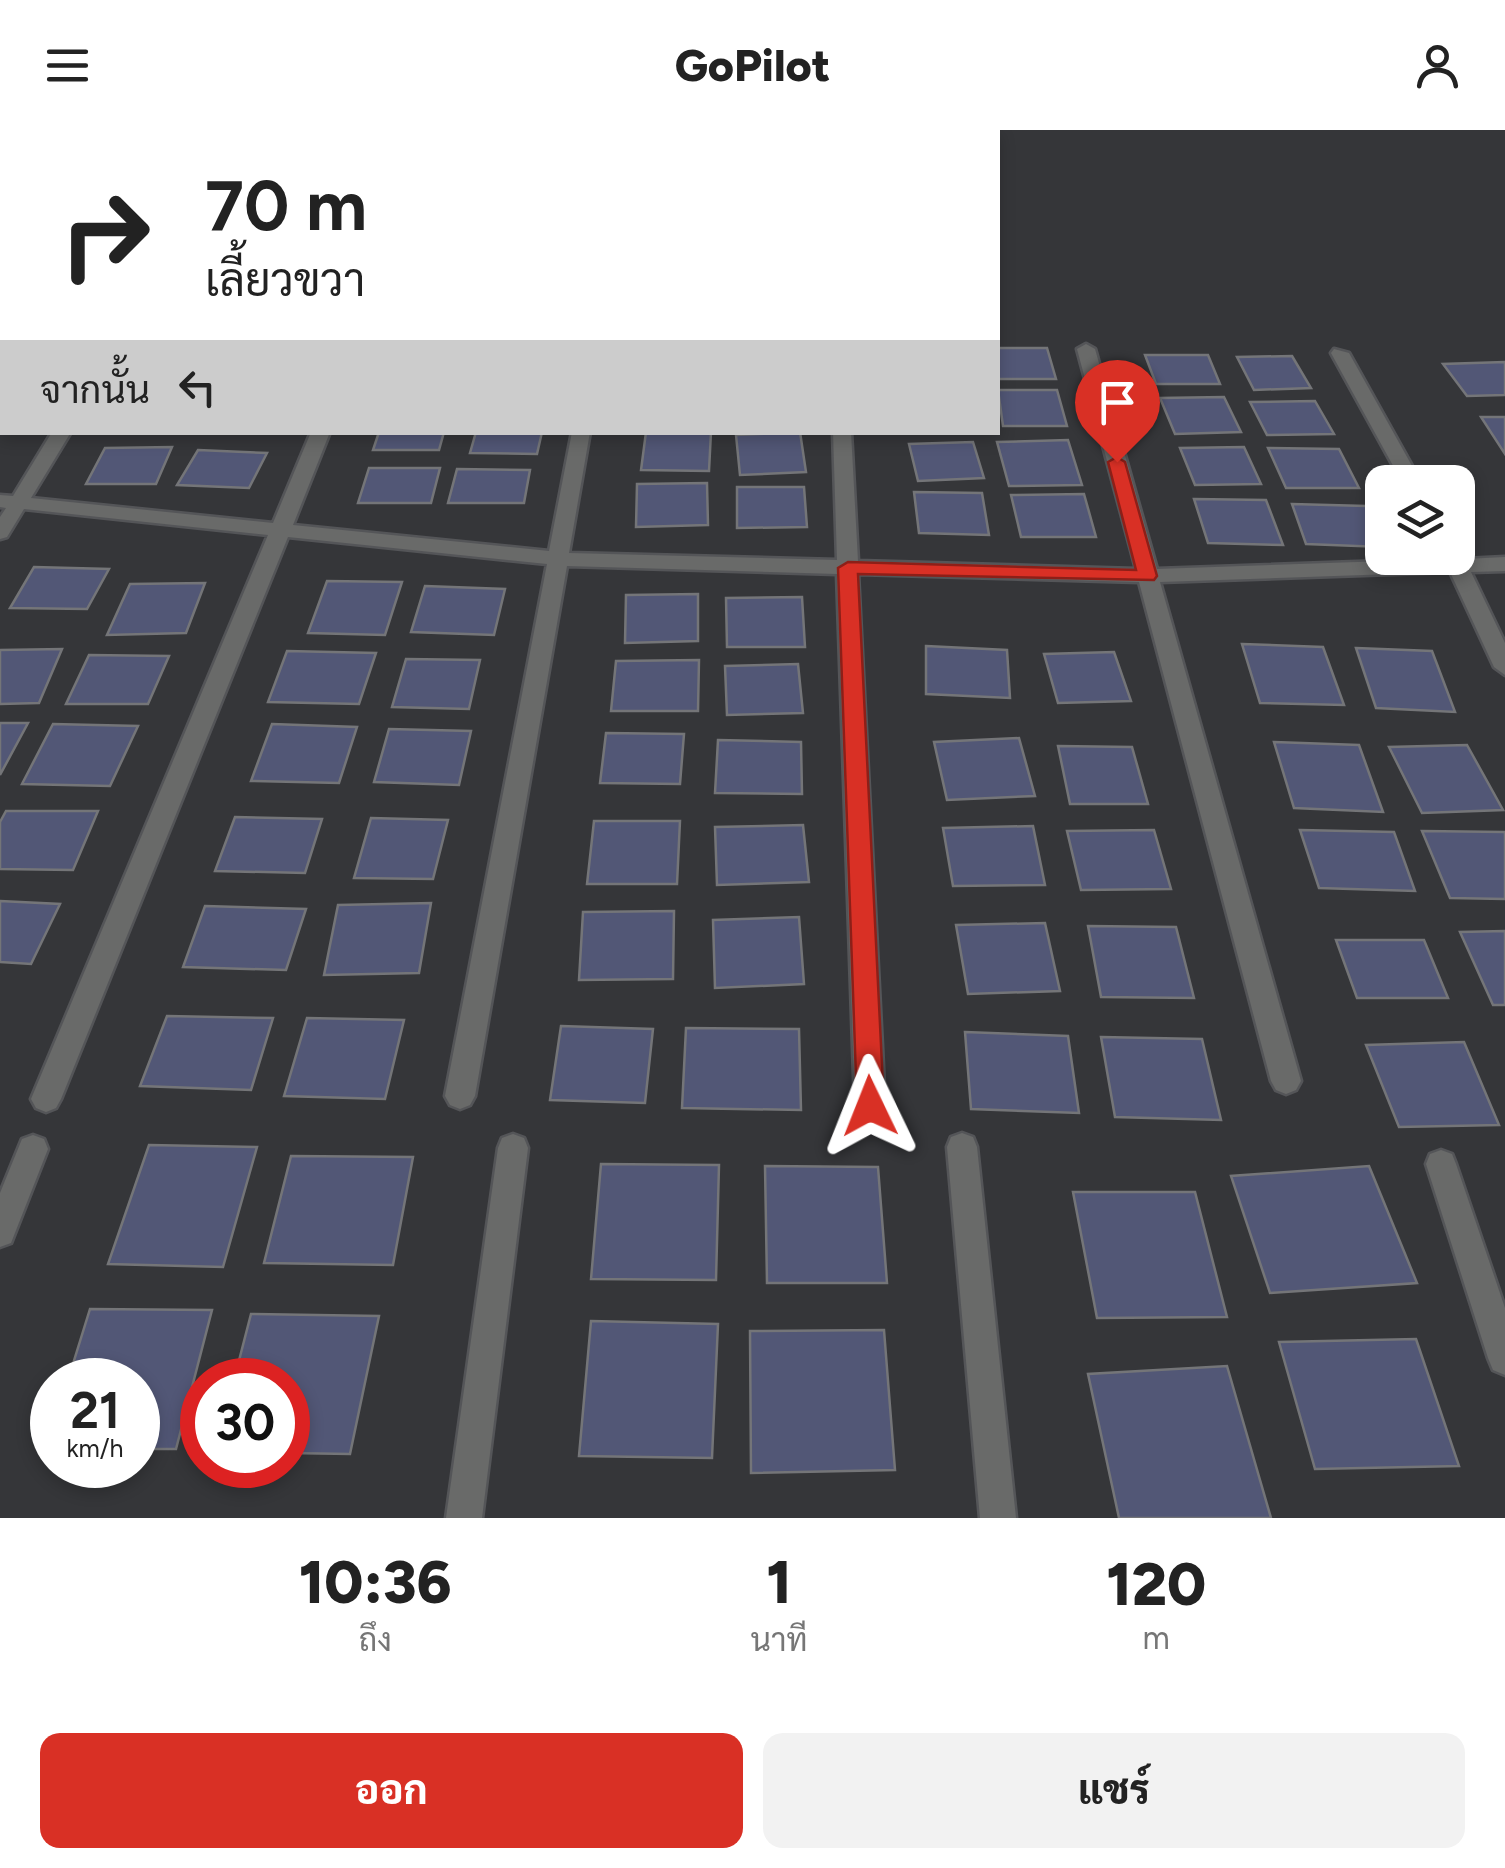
<!DOCTYPE html>
<html lang="th">
<head>
<meta charset="utf-8">
<style>
	body { margin:0; font-family:Figtree,Sarabun,sans-serif; background:#f2f2f2; color:#222; height:100vh; display:flex; flex-direction:column; font-size:38px; white-space:nowrap }
	* { box-sizing:border-box; margin:0 }
	p { font-size:32px; color:#767676 }
	.icon { flex:none; width:55px; height:55px; fill:none; stroke:currentColor; stroke-width:2; stroke-linecap:round; stroke-linejoin:round }
	.map { position:relative; height:1388px; overflow:hidden }
	.panel { display:flex; flex-direction:column; background:#fff; flex:1 }
	.panel>* { flex:none }
	.guide { position:absolute; left:0px; top:0px; width:1000px; height:305px; box-shadow:0 5px 15px #0003; background:#fff; color:#222; overflow:hidden }
	.tools { position:absolute; left:1365px; top:335px; display:grid; gap:20px }
	.tools a { display:grid; place-items:center; width:110px; height:110px; border-radius:20px; background:#fff; box-shadow:0 5px 15px #0003; font-size:50px }
	.speed { position:absolute; left:30px; top:1228px; display:flex; gap:20px; font-size:50px; font-weight:700; text-align:center }
	.speed>* { display:grid; place-content:center; width:130px; height:130px; border-radius:50%; background:#fff; box-shadow:0 5px 15px #0003; line-height:1 }
	.speed small { font-size:25px; font-weight:400 }
	.speed .limit { border:15px solid #d22; background:#fff; color:#111 }
	.pin { position:absolute; display:grid; place-items:center; width:85px; height:85px; color:#fff; margin:-102px -42px; border-radius:50% 50% 50% 0; rotate:-45deg; box-shadow:0 0 10px #0007 }
	.pin .icon { rotate:45deg }
	.me { position:absolute; width:110px; margin:-55px; rotate:358deg; stroke-linejoin:round; filter:drop-shadow(0 0 8px #0008) }
	.turn { display:flex; align-items:center; gap:35px; height:210px; padding:0 40px; font-size:45px }
	.turn .icon { width:130px; height:130px; stroke-width:2.5 }
	.turn b { display:block; font-size:70px; line-height:85px }
	.then { display:flex; align-items:center; height:95px; padding:0 40px; background:#0003; gap:20px; font-size:38px }
	.eta { display:flex; justify-content:space-evenly; align-items:center; height:170px; text-align:center }
	.eta b { font-size:60px; font-weight:800; line-height:70px }
	.cta { display:flex; gap:20px; margin-top:auto; padding:20px 40px }
	.cta a { flex:1; height:115px; border-radius:20px; background:#d93025; color:#fff; font-size:40px; font-weight:800; line-height:115px; text-align:center }
	.cta a+a { background:#f2f2f2; color:#222 }
	header { display:flex; justify-content:space-between; align-items:center; height:130px; padding:0 40px; background:#fff; font-size:45px; font-weight:800 }
	.map>svg:first-child { display:block }
	.building { fill:#525776; stroke:#747578; stroke-width:2.5 }
	.lines { fill:none; stroke-linecap:round; stroke-linejoin:round }
	.street-casing { stroke:#545558; stroke-width:5 }
	.street { fill:#696a69; fill-rule:evenodd }
	.route { fill:#d93025; stroke:#8d1f18; stroke-width:2.5 }
</style>
</head>
<body>
<header><svg class="icon" aria-label="menu" viewBox="0 0 24 24"><path d="M4 6h16M4 12h16M4 18h16"/></svg>GoPilot<svg class="icon" aria-label="person" viewBox="0 0 24 24"><circle cx="12" cy="8" r="4"/><path d="M4 21q1-7 8-7t8 7"/></svg></header>
<div class="map">
<svg width="1505" height="1388" viewBox="0 0 1505 1388">
	<rect width="100%" height="100%" fill="#353639"/>
	<path class="building" d="M 998,218 L 1047,218 L 1056,249 L 998,249 Z
		M 1145,225 L 1208,225 L 1220,254 L 1156,254 Z
		M 1292,226 L 1311,258 L 1254,260 L 1237,227 Z
		M 1505,232 L 1505,265 L 1467,266 L 1443,234 Z
		M 998,260 L 1057,260 L 1067,296 L 1003,296 Z
		M 1224,267 L 1241,302 L 1175,304 L 1160,268 Z
		M 1315,271 L 1334,304 L 1267,305 L 1250,272 Z
		M 1481,287 L 1505,287 L 1505,324 Z
		M 379,302 L 444,302 L 439,320 L 373,320 Z
		M 476,302 L 542,302 L 537,324 L 470,323 Z
		M 646,302 L 711,302 L 709,341 L 641,340 Z
		M 800,302 L 806,342 L 740,345 L 736,305 Z
		M 1068,310 L 1082,355 L 1009,356 L 997,312 Z
		M 973,312 L 984,348 L 918,351 L 909,314 Z
		M 172,317 L 156,354 L 86,354 L 105,318 Z
		M 1244,317 L 1261,354 L 1195,355 L 1180,318 Z
		M 1268,318 L 1339,319 L 1359,358 L 1286,358 Z
		M 198,320 L 267,323 L 249,358 L 177,355 Z
		M 369,338 L 440,338 L 431,373 L 358,373 Z
		M 457,339 L 530,340 L 524,373 L 448,373 Z
		M 707,353 L 708,395 L 636,397 L 637,354 Z
		M 737,357 L 804,357 L 807,397 L 737,398 Z
		M 914,362 L 982,363 L 989,405 L 919,403 Z
		M 1084,364 L 1096,407 L 1021,407 L 1011,365 Z
		M 1194,369 L 1266,370 L 1283,415 L 1208,413 Z
		M 1292,374 L 1366,376 L 1382,417 L 1306,414 Z
		M 34,437 L 109,439 L 87,479 L 10,478 Z
		M 327,451 L 402,452 L 385,505 L 308,503 Z
		M 205,453 L 186,503 L 107,505 L 130,454 Z
		M 425,456 L 505,459 L 494,505 L 411,502 Z
		M 698,464 L 698,511 L 625,513 L 626,465 Z
		M 802,467 L 805,517 L 727,517 L 726,468 Z
		M 1242,514 L 1323,517 L 1344,575 L 1260,573 Z
		M 926,516 L 1007,520 L 1010,568 L 926,564 Z
		M 1356,518 L 1432,521 L 1455,582 L 1376,578 Z
		M 62,519 L 39,573 L 0,574 L 0,520 Z
		M 287,521 L 376,523 L 359,574 L 268,572 Z
		M 1114,522 L 1131,571 L 1058,573 L 1044,524 Z
		M 89,525 L 169,526 L 148,574 L 66,574 Z
		M 406,529 L 480,530 L 469,579 L 392,577 Z
		M 699,530 L 698,581 L 611,581 L 616,531 Z
		M 798,534 L 803,583 L 727,585 L 725,536 Z
		M 0,593 L 28,593 L 0,645 Z
		M 53,594 L 138,596 L 110,656 L 22,654 Z
		M 272,594 L 357,597 L 339,653 L 251,651 Z
		M 389,599 L 471,601 L 459,655 L 374,652 Z
		M 606,603 L 684,604 L 680,654 L 600,653 Z
		M 1019,608 L 1035,666 L 947,670 L 934,612 Z
		M 718,610 L 801,612 L 802,664 L 715,663 Z
		M 1274,612 L 1359,615 L 1383,682 L 1294,678 Z
		M 1467,615 L 1503,680 L 1422,683 L 1389,617 Z
		M 1058,616 L 1132,617 L 1148,674 L 1070,674 Z
		M 6,681 L 98,681 L 73,740 L 0,739 L 0,692 Z
		M 235,687 L 322,689 L 305,743 L 215,741 Z
		M 371,688 L 448,690 L 433,749 L 354,748 Z
		M 594,691 L 680,691 L 677,754 L 587,754 Z
		M 803,695 L 809,752 L 717,755 L 715,697 Z
		M 1033,696 L 1045,755 L 953,756 L 943,698 Z
		M 1154,700 L 1171,759 L 1081,760 L 1067,701 Z
		M 1300,700 L 1394,702 L 1415,761 L 1319,758 Z
		M 1422,701 L 1505,702 L 1505,769 L 1450,768 Z
		M 0,771 L 60,774 L 31,834 L 0,832 Z
		M 431,773 L 419,843 L 324,845 L 338,775 Z
		M 205,776 L 306,779 L 286,840 L 183,837 Z
		M 674,781 L 673,849 L 579,850 L 583,782 Z
		M 799,787 L 804,854 L 715,858 L 713,790 Z
		M 1045,793 L 1060,861 L 968,864 L 956,795 Z
		M 1088,796 L 1176,797 L 1194,868 L 1101,867 Z
		M 1505,801 L 1505,875 L 1493,875 L 1460,802 Z
		M 1336,810 L 1424,810 L 1448,868 L 1357,868 Z
		M 167,886 L 273,888 L 251,960 L 140,956 Z
		M 307,888 L 404,890 L 385,969 L 284,966 Z
		M 561,896 L 653,899 L 645,973 L 550,970 Z
		M 686,898 L 799,899 L 801,980 L 682,978 Z
		M 965,902 L 1068,906 L 1079,983 L 971,979 Z
		M 1101,907 L 1202,909 L 1221,990 L 1115,987 Z
		M 1464,912 L 1499,995 L 1399,997 L 1366,915 Z
		M 149,1015 L 257,1017 L 223,1137 L 108,1134 Z
		M 291,1026 L 413,1027 L 393,1135 L 264,1133 Z
		M 601,1034 L 719,1035 L 716,1150 L 591,1149 Z
		M 765,1036 L 878,1037 L 887,1153 L 767,1153 Z
		M 1369,1036 L 1417,1153 L 1270,1163 L 1231,1046 Z
		M 1073,1062 L 1195,1062 L 1227,1187 L 1097,1188 Z
		M 90,1179 L 212,1180 L 176,1319 L 138,1319 L 138,1250 L 68,1250 Z
		M 251,1184 L 379,1186 L 350,1324 L 288,1323 L 288,1250 L 234,1250 Z
		M 591,1191 L 718,1194 L 712,1328 L 579,1326 Z
		M 884,1200 L 895,1340 L 751,1343 L 750,1201 Z
		M 1416,1209 L 1459,1336 L 1315,1339 L 1279,1212 Z
		M 1227,1236 L 1271,1388 L 1119,1388 L 1088,1244 Z"/>
	<g class="lines">
		<g class="street-casing">
			<path id="street" d="M 1086,214 L 1095,219 L 1157,439 L 1444,429 L 1458,428 L 1458,422 L 1465,429 L 1505,427 L 1505,441 L 1471,442 L 1505,513 L 1505,545 L 1494,537 L 1450,442 L 1160,452 L 1301,951 L 1296,960 L 1286,964 L 1276,960 L 1271,951 L 1139,452 L 858,444 L 885,976 L 880,985 L 870,989 L 860,985 L 855,976 L 837,444 L 567,436 L 475,966 L 470,975 L 460,979 L 450,975 L 445,966 L 547,434 L 288,407 L 61,969 L 56,978 L 46,982 L 36,978 L 31,969 L 268,405 L 24,379 L 7,407 L 0,409 L 0,387 L 6,378 L 0,377 L 0,365 L 13,366 L 52,302 L 71,302 L 31,368 L 273,393 L 311,302 L 330,302 L 293,395 L 549,421 L 572,302 L 590,302 L 569,423 L 837,430 L 833,302 L 851,302 L 858,431 L 1136,439 L 1077,219 Z
				M 1334,219 L 1349,223 L 1421,352 L 1402,352 L 1331,223 Z
				M 962,1003 L 973,1007 L 977,1017 L 1016,1388 L 980,1388 L 947,1017 L 951,1007 Z
				M 513,1004 L 524,1008 L 528,1018 L 482,1388 L 446,1388 L 498,1018 L 502,1008 Z
				M 33,1005 L 44,1009 L 48,1019 L 11,1113 L 0,1117 L 0,1063 L 22,1009 Z
				M 1441,1020 L 1452,1024 L 1456,1034 L 1505,1178 L 1505,1245 L 1493,1240 L 1488,1228 L 1426,1034 L 1430,1024 Z"/>
		</g>
		<use href="#street" class="street"/>
	</g>
	<path class="route" d="M 1117,327 L 1125,332 L 1157,446 L 1154,450 L 858,444 L 884,976 L 880,984 L 870,988 L 861,984 L 857,976 L 838,438 L 848,432 L 1136,440 L 1108,332 Z"/>
</svg>
<div class="tools">
<a><svg class="icon" aria-label="layers" viewBox="0 0 24 24"><path d="M12 4l9 5-9 5-9-5zM3 14l9 5 9-5"/></svg></a>
</div>
<div class="speed"><div>21<small>km/h</small></div><div class="limit">30</div></div>
<div class="pin" style="left:1117px;top:332px;background:#d93025"><svg class="icon" aria-label="arrive" viewBox="0 0 24 24"><path d="M6 21V4h12l-3 4 3 4H6"/></svg></div>
<svg class="me" style="left:870px;top:976px" viewBox="-20 -20 40 40"><path d="M0-17L14 15 0 8-14 15z" fill="#d93025" stroke="#fff" stroke-width="4"/></svg>
<div class="guide">
<div class="turn"><svg class="icon" aria-label="right" viewBox="0 0 24 24"><path d="M7 20v-9h11M14 6l5 5-5 5"/></svg><div><b>70 m</b>เลี้ยวขวา</div></div>
<div class="then">จากนั้น<svg class="icon" aria-label="left" viewBox="0 0 24 24"><path d="M17 20v-9H6M10 6l-5 5 5 5"/></svg></div>
</div>
</div>
<section class="panel">
<div class="eta">
<div><b>10:36</b><p>ถึง</p></div>
<div><b>1</b><p>นาที</p></div>
<div><b>120</b><p>m</p></div>
</div>
<div class="cta"><a>ออก</a><a>แชร์</a></div>
</section>
</body>
</html>
